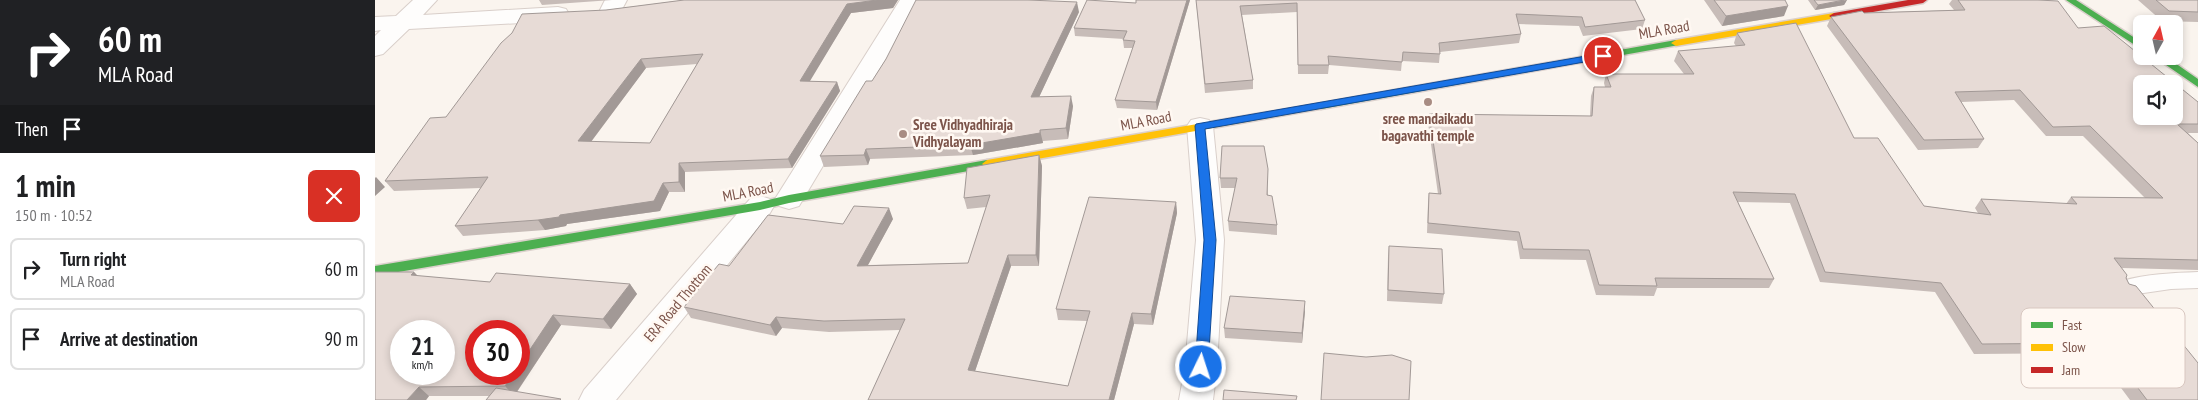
<!DOCTYPE html>
<html lang="en">
<head>
<meta charset="utf-8">
<style>
	body { margin:0; font-family:"PT Sans Narrow",sans-serif; background:#f2f2f2; color:#202124; height:100vh; display:flex; flex-direction:column; font-size:19px; white-space:nowrap }
	* { box-sizing:border-box; margin:0 }
	p { font-size:16px; color:#757577 }
	.icon { flex:none; width:28px; height:28px; fill:none; stroke:currentColor; stroke-width:2; stroke-linecap:round; stroke-linejoin:round }
	.map { position:relative; flex:1; overflow:hidden }
	.side { display:flex; flex-direction:column; background:#fff; width:375px }
	.side>* { flex:none }
	.top-card { background:#202124; color:#fff; overflow:hidden }
	.needle { width:32px; rotate:8deg }
	.fabs { position:absolute; left:1758px; top:15px; display:grid; gap:10px }
	.fabs a { display:grid; place-items:center; width:50px; height:50px; border-radius:8px; background:#fff; box-shadow:0 2px 8px #0003; font-size:25px }
	.speed { position:absolute; left:15px; top:320px; display:flex; gap:10px; font-size:25px; font-weight:700; text-align:center }
	.speed>* { display:grid; place-content:center; width:65px; height:65px; border-radius:50%; background:#fff; box-shadow:0 2px 8px #0003; line-height:1 }
	.speed small { font-size:12px; font-weight:400 }
	.speed .limit { border:8px solid #d22; background:#fff; color:#111 }
	.pin { position:absolute; display:grid; place-items:center; width:42px; height:42px; color:#fff; margin:-21px; border:2px solid #fff; border-radius:50%; box-shadow:0 1px 5px #0007 }
	.me { position:absolute; width:55px; margin:-28px; rotate:4deg; stroke-linejoin:round; filter:drop-shadow(0 0 4px #0008) }
	.turn { display:flex; align-items:center; gap:18px; height:105px; padding:0 15px; font-size:22px }
	.turn .icon { width:65px; height:65px; stroke-width:2.5 }
	.turn b { display:block; font-size:35px; line-height:42px }
	.then { display:flex; align-items:center; height:48px; padding:0 15px; background:#0003; gap:10px; font-size:19px }
	.round { display:grid; place-items:center; flex:none; width:52px; height:52px; border-radius:8px; background:#f2f2f2 }
	.summary { display:flex; align-items:center; justify-content:space-between; height:85px; padding:0 15px }
	h1 { font-size:30px; font-weight:700; line-height:38px }
	ul { padding:0; list-style:none }
	li { display:flex; align-items:center; gap:15px; height:62px; margin:0 10px 8px; padding:0 5px; border:2px solid #e0e0e0; border-radius:8px }
	li div { flex:1 }
	li b { display:block; font-size:19px }
	li em { font-style:normal }
	main { display:flex; flex:1; min-height:0 }
	.map>svg:first-child { display:block }
	.lines { fill:none; stroke-linecap:round; stroke-linejoin:round }
	.lane-casing { stroke:#d9cfca; stroke-width:2 }
	.street-casing { stroke:#d9cfca; stroke-width:2 }
	.fast-casing { stroke:#dbd0cc; stroke-width:3 }
	.slow-casing { stroke:#dbd0cc; stroke-width:3 }
	.jam-casing { stroke:#dbd0cc; stroke-width:3 }
	.lane { fill:#fefdfc; fill-rule:evenodd }
	.street { fill:#fefdfc; fill-rule:evenodd }
	.fast { fill:#4caf50; fill-rule:evenodd }
	.slow { fill:#ffc107; fill-rule:evenodd }
	.jam { fill:#c62828; fill-rule:evenodd }
	.wall { fill:#c7bcb8; fill-rule:evenodd }
	.shaded-wall { fill:#a29996 }
	.building { fill:#e7dbd6; stroke:#a29996; fill-rule:evenodd }
	.route { fill:#1a73e8; stroke:#114b97 }
	.poi-dot { fill:#a88c83; stroke:#fff8f2; stroke-width:2 }
	.labels { text-anchor:middle; stroke-width:5; stroke-linejoin:round; paint-order:stroke }
	.street-label { font-size:15px; fill:#7c544a; stroke:#fff8f2 }
	.poi-label { font-size:15px; font-weight:bold; fill:#7c544a; stroke:#fff8f2 }
	.key { fill:#fff8f2; stroke:#d8c7c0; stroke-width:1 }
	.key-label { font-size:14px; fill:#7c544a }
</style>
</head>
<body>
<main>
<section class="side">
<div class="top-card">
<div class="turn"><svg class="icon" aria-label="right" viewBox="0 0 24 24"><path d="M7 20v-9h11M14 6l5 5-5 5"/></svg><div><b>60 m</b>MLA Road</div></div>
<div class="then">Then<svg class="icon" aria-label="arrive" viewBox="0 0 24 24"><path d="M6 21V4h12l-3 4 3 4H6"/></svg></div>
</div>
<div class="summary"><div><h1>1 min</h1><p>150 m · 10:52</p></div><a class="round" style="background:#d93025;color:#fff"><svg class="icon" aria-label="close" viewBox="0 0 24 24"><path d="M6 6l12 12M18 6L6 18"/></svg></a></div>
<ul>
<li><svg class="icon" aria-label="right" viewBox="0 0 24 24"><path d="M7 20v-9h11M14 6l5 5-5 5"/></svg><div><b>Turn right</b><p>MLA Road</p></div><em>60 m</em></li>
<li><svg class="icon" aria-label="arrive" viewBox="0 0 24 24"><path d="M6 21V4h12l-3 4 3 4H6"/></svg><div><b>Arrive at destination</b></div><em>90 m</em></li>
</ul>
</section>
<div class="map">
<svg width="1823" height="400" viewBox="0 0 1823 400">
	<rect width="100%" height="100%" fill="#faf4ee"/>
	<g class="lines">
		<g class="lane-casing">
			<path id="lane" d="M 1823,272 L 1823,288 L 1796,289 L 1755,295 L 1747,293 L 1744,287 L 1747,281 C 1771,274 1798,273 1823,272 Z"/>
		</g>
		<g class="street-casing">
			<path id="street" d="M 38,0 L 62,0 L 48,15 L 183,7 L 191,9 L 194,14 L 191,19 L 183,21 L 34,29 L 8,54 L 0,56 L 0,36 L 6,30 L 0,31 L 0,17 L 21,16 Z
				M 230,0 L 252,0 L 244,15 L 236,17 L 228,15 L 225,10 Z
				M 525,0 L 547,0 L 424,206 L 414,209 L 404,206 L 400,199 Z
				M 825,118 L 834,120 L 838,126 L 849,240 L 842,367 L 838,400 L 804,400 L 810,367 L 821,240 L 812,126 L 816,120 Z
				M 385,196 L 395,199 L 399,206 L 395,213 L 241,400 L 204,400 L 209,390 L 375,199 Z"/>
		</g>
		<g class="fast-casing">
			<path id="fast" d="M 1691,0 L 1701,0 L 1766,42 L 1766,49 Z
				M 1301,40 L 1306,43 L 1304,45 L 946,109 L 941,106 L 946,103 Z
				M 1778,56 L 1790,56 L 1823,79 L 1823,87 Z
				M 612,160 L 616,161 L 617,164 L 616,167 L 414,203 L 385,210 L 0,276 L 0,266 L 385,202 L 414,195 Z"/>
		</g>
		<g class="slow-casing">
			<path id="slow" d="M 1459,13 L 1464,16 L 1462,18 L 1301,46 L 1296,43 L 1301,40 Z
				M 946,103 L 951,106 L 950,108 L 612,168 L 607,164 L 612,160 Z"/>
		</g>
		<g class="jam-casing">
			<path id="jam" d="M 1533,0 L 1552,0 L 1548,3 L 1459,19 L 1454,16 L 1459,13 Z"/>
		</g>
		<use href="#lane" class="lane"/>
		<use href="#street" class="street"/>
		<use href="#fast" class="fast"/>
		<use href="#slow" class="slow"/>
		<use href="#jam" class="jam"/>
	</g>
	<path class="wall" d="M 164,0 L 237,0 L 167,5 Z
		M 309,0 L 523,0 L 518,8 L 476,13 L 434,81 L 462,82 L 465,91 L 417,168 L 310,172 L 310,192 L 294,192 L 285,211 L 192,224 L 191,226 L 170,230 L 88,236 L 80,226 L 106,188 L 19,191 L 10,181 L 71,117 L 231,10 ZM 322,64 L 275,143 L 216,142 L 271,68 Z
		M 761,0 L 815,0 L 782,110 L 742,108 L 740,100 L 758,48 L 749,48 L 748,40 L 749,39 L 700,36 L 699,28 L 761,3 Z
		M 821,0 L 1260,0 L 1270,20 L 1267,29 L 1208,36 L 1204,26 L 1143,24 L 1146,34 L 1144,43 L 1065,52 L 1064,63 L 1027,61 L 1026,71 L 954,65 L 953,74 L 923,74 L 922,12 L 867,15 L 878,80 L 878,89 L 830,93 Z
		M 1329,0 L 1410,0 L 1409,16 L 1347,26 Z
		M 1433,0 L 1472,0 L 1469,5 L 1440,10 Z
		M 1577,0 L 1663,0 L 1703,28 L 1823,102 L 1823,133 L 1813,133 L 1823,143 L 1823,270 L 1747,268 L 1754,284 L 1823,400 L 1755,400 L 1720,353 L 1599,354 L 1560,292 L 1445,282 L 1415,203 L 1363,202 L 1399,279 L 1394,288 L 1282,288 L 1279,296 L 1221,295 L 1211,260 L 1145,259 L 1142,241 L 1052,233 L 1053,203 L 1054,193 L 1063,194 L 1053,123 L 1054,114 L 1215,116 L 1216,96 L 1219,87 L 1230,87 L 1229,83 L 1231,74 L 1309,74 L 1299,61 L 1303,51 L 1361,46 L 1359,43 L 1362,33 L 1479,138 L 1549,206 L 1603,213 L 1600,208 L 1606,199 L 1691,204 L 1696,197 L 1770,198 L 1708,136 L 1671,136 L 1639,100 L 1586,102 L 1609,139 L 1603,148 L 1543,150 L 1452,26 L 1456,17 L 1489,13 L 1579,10 L 1574,4 Z
		M 1763,0 L 1823,0 L 1823,22 L 1787,21 Z
		M 704,12 L 664,97 L 698,106 L 693,139 L 668,141 L 668,143 L 598,155 L 495,159 L 493,165 L 449,167 L 445,156 L 497,81 L 511,59 Z
		M 889,146 L 893,195 L 902,225 L 902,235 L 854,231 L 853,221 L 860,188 L 846,188 L 845,178 Z
		M 664,155 L 667,166 L 664,266 L 636,266 L 600,371 L 693,386 L 712,321 L 683,320 L 681,309 L 801,202 L 802,213 L 778,325 L 759,324 L 739,400 L 493,400 L 525,330 L 454,332 L 407,328 L 401,336 L 316,318 L 309,307 L 354,266 L 468,224 L 518,219 L 493,265 L 593,263 L 611,207 L 592,209 L 589,198 Z
		M 1014,246 L 1069,294 L 1067,304 L 1012,301 L 1013,256 Z
		M 39,272 L 43,276 L 115,282 L 255,284 L 262,294 L 236,329 L 186,325 L 142,392 L 186,399 L 186,400 L 111,400 L 114,396 L 54,396 L 51,400 L 0,400 Z
		M 930,311 L 927,343 L 850,338 L 849,328 Z"/>
	<path class="shaded-wall" d="M 502,0 L 523,0 L 518,8 L 476,13 L 429,91 L 425,81 L 472,4 Z
		M 812,0 L 815,0 L 782,110 L 781,102 Z
		M 1472,0 L 1469,5 L 1440,10 L 1443,5 Z
		M 702,2 L 704,12 L 659,108 L 656,97 Z
		M 1413,6 L 1409,16 L 1347,26 L 1351,16 Z
		M 266,59 L 271,68 L 209,151 L 203,141 Z
		M 462,82 L 465,91 L 417,168 L 413,159 Z
		M 696,96 L 698,106 L 693,139 L 691,128 Z
		M 665,130 L 668,143 L 598,155 L 595,145 Z
		M 491,149 L 495,159 L 493,165 L 489,155 Z
		M 664,155 L 667,166 L 664,266 L 661,255 Z
		M 304,163 L 310,172 L 310,192 L 304,182 Z
		M 1,177 L 10,187 L 0,196 L 0,178 Z
		M 288,183 L 294,192 L 285,211 L 192,224 L 191,226 L 170,230 L 163,220 Z
		M 801,202 L 802,213 L 778,325 L 776,314 Z
		M 514,208 L 518,219 L 487,276 L 482,266 Z
		M 633,255 L 636,266 L 597,380 L 593,370 Z
		M 39,272 L 48,282 L 36,275 Z
		M 255,284 L 262,294 L 236,329 L 228,319 Z
		M 930,301 L 930,311 L 927,343 L 927,333 Z
		M 757,313 L 759,324 L 739,400 L 734,400 Z
		M 178,315 L 186,325 L 139,396 L 130,386 L 138,374 L 144,374 L 144,366 Z
		M 401,317 L 407,328 L 401,336 L 395,325 Z
		M 44,387 L 54,396 L 51,400 L 32,400 Z"/>
	<path class="building" d="M 309,0 L 502,0 L 472,4 L 425,81 L 462,82 L 413,159 L 304,163 L 304,182 L 288,183 L 279,201 L 185,215 L 184,217 L 163,220 L 80,226 L 113,177 L 10,181 L 55,118 L 71,117 L 126,43 L 137,33 L 147,14 L 231,10 ZM 328,54 L 275,143 L 203,141 L 266,59 Z
		M 541,0 L 653,0 L 702,2 L 656,97 L 696,96 L 691,128 L 665,130 L 665,133 L 595,145 L 491,149 L 489,155 L 445,156 L 491,81 L 497,81 L 511,59 Z
		M 712,0 L 761,3 L 761,0 L 812,0 L 781,102 L 740,100 L 760,41 L 748,40 L 752,31 L 699,28 Z
		M 821,0 L 1260,0 L 1270,20 L 1210,27 L 1207,17 L 1141,14 L 1146,34 L 1064,43 L 1065,54 L 1028,52 L 1027,62 L 953,56 L 954,65 L 923,65 L 922,3 L 865,6 L 878,80 L 830,84 Z
		M 1339,0 L 1410,0 L 1413,6 L 1351,16 Z
		M 1439,0 L 1469,0 L 1443,5 Z
		M 1583,0 L 1663,0 L 1683,1 L 1703,28 L 1729,26 L 1823,102 L 1823,124 L 1802,124 L 1823,143 L 1823,260 L 1739,258 L 1752,275 L 1751,278 L 1754,284 L 1761,286 L 1823,363 L 1823,400 L 1772,400 L 1729,343 L 1607,344 L 1566,283 L 1450,272 L 1420,194 L 1358,192 L 1399,279 L 1280,278 L 1282,286 L 1224,285 L 1214,250 L 1148,249 L 1144,232 L 1053,223 L 1054,193 L 1066,194 L 1054,114 L 1217,116 L 1219,87 L 1236,87 L 1231,74 L 1319,74 L 1303,51 L 1370,45 L 1362,33 L 1421,23 L 1479,138 L 1503,138 L 1549,206 L 1616,215 L 1606,199 L 1702,204 L 1696,197 L 1788,198 L 1715,126 L 1678,127 L 1645,90 L 1580,92 L 1609,139 L 1549,140 L 1456,17 L 1487,11 L 1489,13 L 1590,10 ZM 1766,84 L 1799,84 L 1799,116 L 1766,116 Z
		M 1781,0 L 1823,0 L 1823,12 L 1794,11 Z
		M 847,146 L 889,146 L 893,169 L 892,195 L 897,196 L 902,225 L 853,221 L 862,178 L 845,178 Z
		M 664,155 L 661,255 L 633,255 L 593,370 L 693,386 L 715,311 L 681,309 L 714,197 L 801,202 L 776,314 L 757,313 L 734,400 L 493,400 L 530,319 L 449,321 L 401,317 L 395,325 L 309,307 L 344,264 L 354,266 L 393,215 L 468,224 L 479,206 L 514,208 L 482,266 L 593,263 L 615,195 L 589,198 L 592,168 Z
		M 1014,246 L 1067,249 L 1069,294 L 1013,290 Z
		M 0,272 L 39,272 L 36,275 L 115,282 L 121,273 L 255,284 L 228,319 L 178,315 L 144,366 L 144,331 L 101,331 L 101,374 L 138,374 L 130,386 L 44,387 L 32,400 L 0,400 ZM 26,331 L 69,331 L 69,374 L 26,374 Z
		M 855,296 L 930,301 L 927,333 L 849,328 Z
		M 949,353 L 991,357 L 1017,355 L 1036,361 L 1034,400 L 946,400 Z
		M 121,388 L 186,399 L 185,400 L 111,400 Z
		M 849,390 L 922,396 L 921,400 L 848,400 Z"/>
	<path class="route" d="M 1228,53 L 1233,56 L 1232,58 L 830,129 L 841,240 L 833,367 L 831,371 L 826,373 L 822,371 L 820,367 L 829,240 L 820,126 L 821,124 Z"/>
	<g class="poi-dot">
		<circle cx="1053" cy="102" r="5"/>
		<circle cx="528" cy="134" r="5"/>
	</g>
	<g class="labels">
		<g class="street-label">
			<text transform="translate(1289 30) rotate(-10)" y="5">MLA Road</text>
			<text transform="translate(771 121) rotate(-11)" y="5">MLA Road</text>
			<text transform="translate(373 192) rotate(-11)" y="5">MLA Road</text>
			<text transform="translate(303 303) rotate(-50)" y="5">ERA Road Thottom</text>
		</g>
		<g class="poi-label">
			<text x="1053" y="124">sree mandaikadu<tspan x="1053" dy="17">bagavathi temple</tspan></text>
			<text x="538" y="130" text-anchor="start">Sree Vidhyadhiraja<tspan x="538" dy="17">Vidhyalayam</tspan></text>
		</g>
	</g>
	<rect x="1646" y="308" width="164" height="80" rx="8" class="key"/>
	<rect x="1656" y="322" width="22" height="6" fill="#4caf50"/>
	<rect x="1656" y="344" width="22" height="7" fill="#ffc107"/>
	<rect x="1656" y="367" width="22" height="6" fill="#c62828"/>
	<g class="key-label">
		<text x="1687" y="330">Fast</text>
		<text x="1687" y="352">Slow</text>
		<text x="1687" y="375">Jam</text>
	</g>
</svg>
<div class="fabs">
<a><svg class="needle" viewBox="-14 -14 28 28"><path d="M0-13l5 13h-10z" fill="#e53935"/><path d="M0 13l5-13h-10z" fill="#757577"/></svg></a>
<a><svg class="icon" aria-label="sound" viewBox="0 0 24 24"><path d="M4 9h4l5-4v14l-5-4H4zM17 9q2 3 0 6"/></svg></a>
</div>
<div class="speed"><div>21<small>km/h</small></div><div class="limit">30</div></div>
<div class="pin" style="left:1228px;top:56px;background:#d93025"><svg class="icon" aria-label="arrive" viewBox="0 0 24 24"><path d="M6 21V4h12l-3 4 3 4H6"/></svg></div>
<svg class="me" style="left:826px;top:367px" viewBox="-20 -20 40 40"><circle r="17" fill="#1a73e8" stroke="#fff" stroke-width="3"/><path d="M0-11L8 9 0 5-8 9z" fill="#fff"/></svg>
</div>
</main>
</body>
</html>
